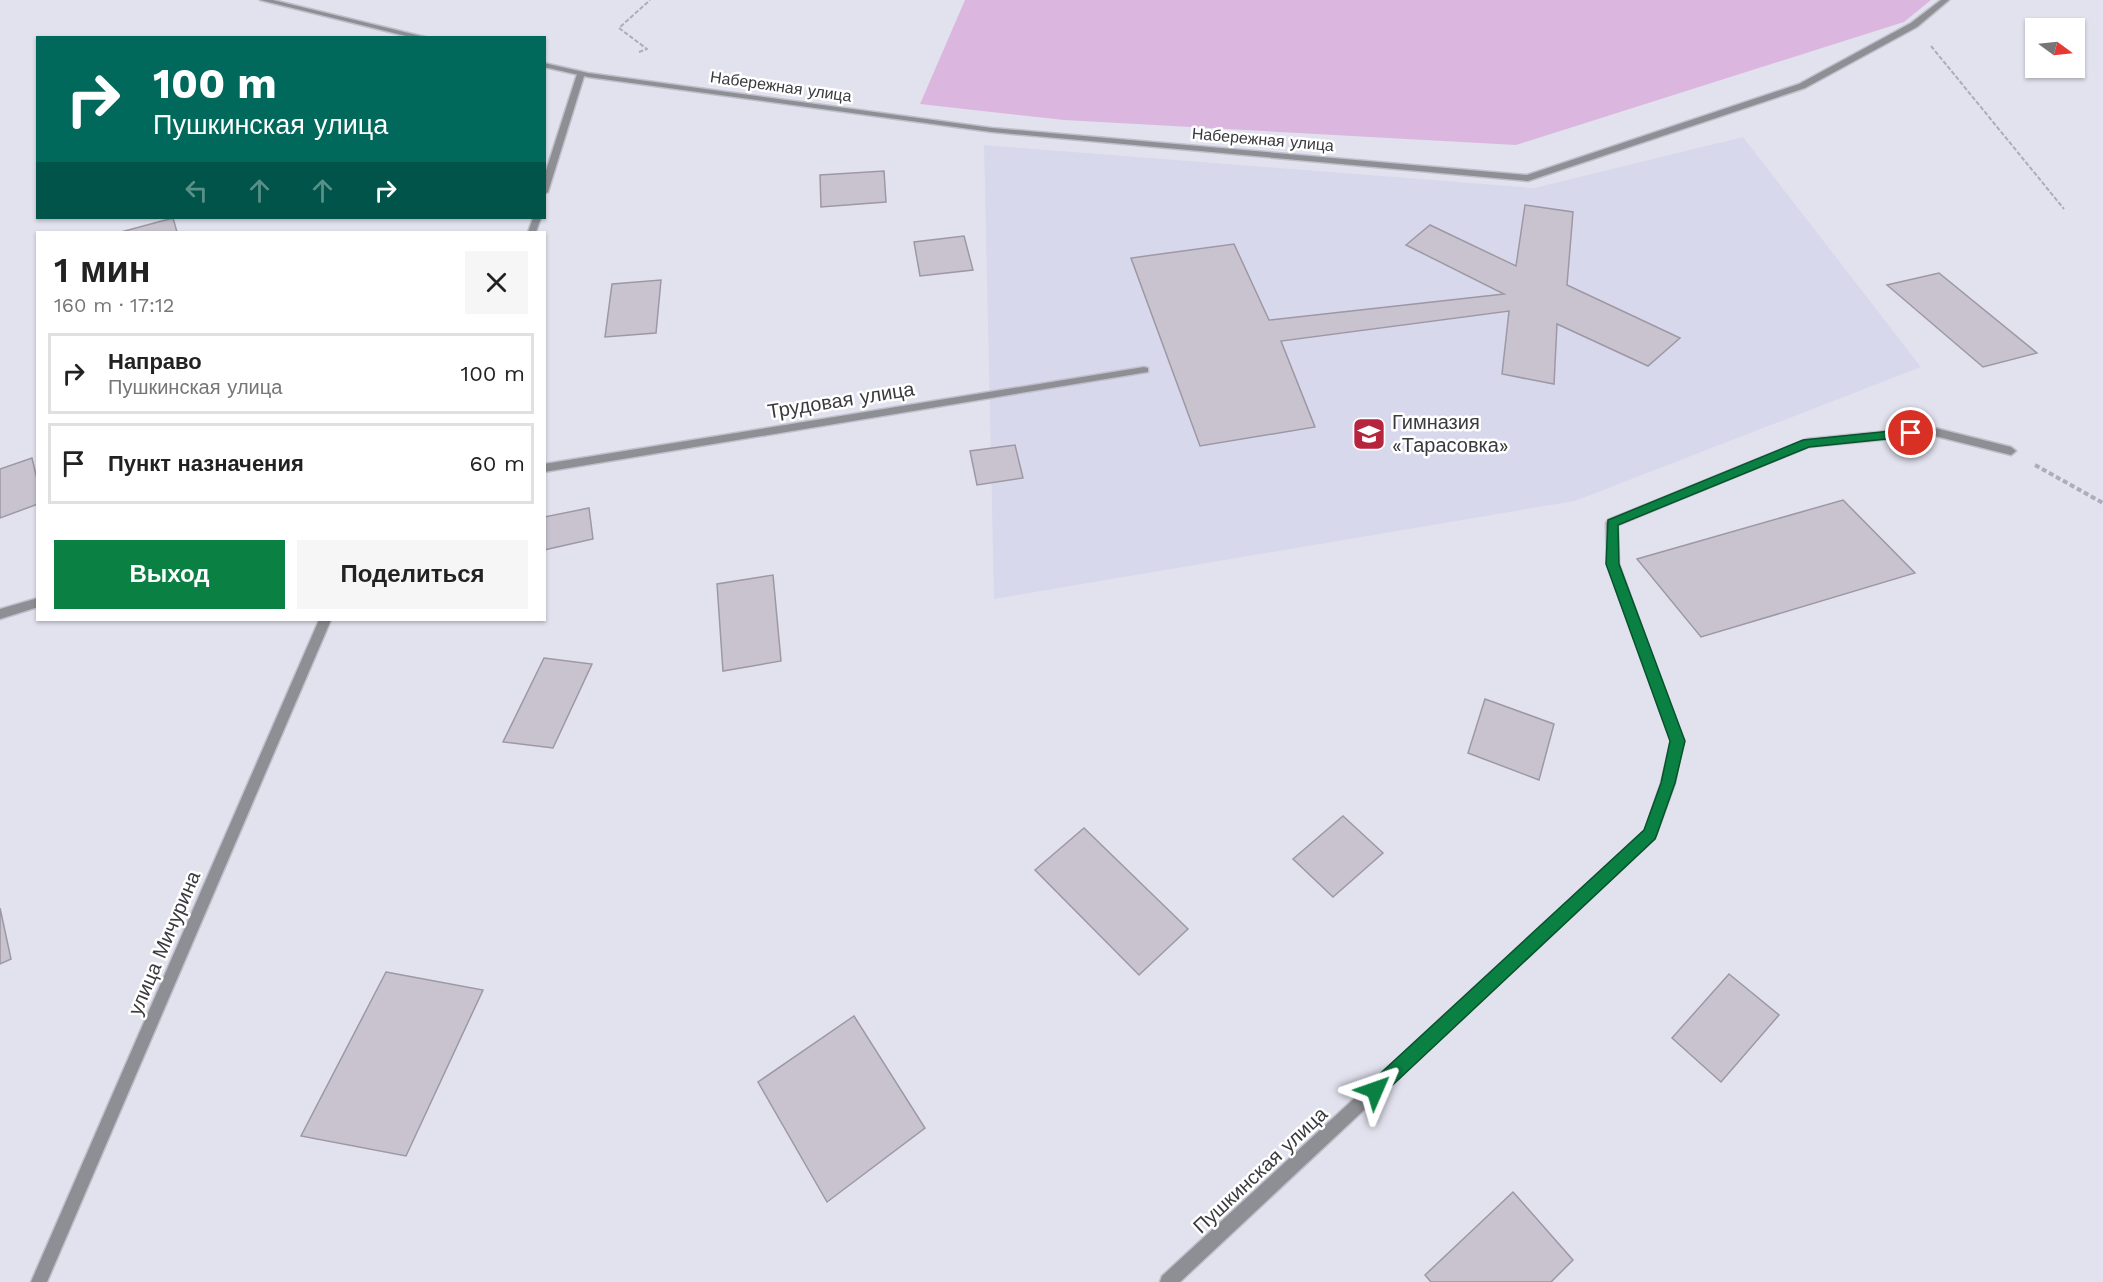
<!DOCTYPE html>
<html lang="ru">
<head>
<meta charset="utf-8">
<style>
	body { margin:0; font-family:"Work Sans",sans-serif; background:#f6f6f6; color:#222; height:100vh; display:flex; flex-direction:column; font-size:22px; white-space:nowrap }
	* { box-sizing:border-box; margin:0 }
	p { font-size:20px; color:#767676 }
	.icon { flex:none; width:33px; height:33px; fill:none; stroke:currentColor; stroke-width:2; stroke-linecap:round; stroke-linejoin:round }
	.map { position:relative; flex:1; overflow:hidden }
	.side { position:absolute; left:36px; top:231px; width:510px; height:390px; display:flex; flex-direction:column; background:#fff; border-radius:0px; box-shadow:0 2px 4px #0004 }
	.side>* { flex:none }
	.guide { position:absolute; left:36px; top:36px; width:510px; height:183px; border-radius:0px; box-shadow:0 2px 4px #0004; background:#00695c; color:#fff; overflow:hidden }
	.needle { width:39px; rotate:105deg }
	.tools { position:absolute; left:2025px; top:18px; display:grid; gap:12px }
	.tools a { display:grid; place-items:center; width:60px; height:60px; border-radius:0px; background:#fff; box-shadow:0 2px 4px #0004; font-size:30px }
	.pin { position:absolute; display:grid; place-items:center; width:51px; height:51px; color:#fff; margin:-26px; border:3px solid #fff; border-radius:50%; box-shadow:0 2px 6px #0007 }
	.me { position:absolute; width:66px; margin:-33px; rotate:47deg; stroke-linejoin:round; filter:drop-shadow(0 0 4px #0008) }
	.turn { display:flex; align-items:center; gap:21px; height:126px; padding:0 18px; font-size:27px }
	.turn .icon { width:78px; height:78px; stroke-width:2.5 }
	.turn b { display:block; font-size:42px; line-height:51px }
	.lanes { display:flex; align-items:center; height:57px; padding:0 18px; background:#0003; justify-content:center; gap:30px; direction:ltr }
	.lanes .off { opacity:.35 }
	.round { display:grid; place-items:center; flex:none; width:63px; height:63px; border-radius:0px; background:#f6f6f6 }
	.overview { display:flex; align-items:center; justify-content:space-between; height:102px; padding:0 18px }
	h1 { font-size:36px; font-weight:600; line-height:45px }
	.cta { display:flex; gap:12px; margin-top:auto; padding:12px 18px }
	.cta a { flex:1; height:69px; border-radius:0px; background:#0b8043; color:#fff; font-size:24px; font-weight:600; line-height:69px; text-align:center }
	.cta a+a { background:#f6f6f6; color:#222 }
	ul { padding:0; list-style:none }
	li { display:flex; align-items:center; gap:18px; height:81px; margin:0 12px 9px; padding:0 6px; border:3px solid #e0e0e0; border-radius:0px }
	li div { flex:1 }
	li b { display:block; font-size:22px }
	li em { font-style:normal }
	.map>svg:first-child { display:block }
	.built { fill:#d8d8ec }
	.green { fill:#dbb7df }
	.building { fill:#c8c3cf; stroke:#9d98a4; stroke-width:1.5 }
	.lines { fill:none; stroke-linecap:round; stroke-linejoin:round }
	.lane-casing { stroke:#c0c0cc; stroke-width:3 }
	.street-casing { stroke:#c0c0cc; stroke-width:3 }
	.path-far1 { stroke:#adadb8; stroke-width:2; stroke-dasharray:4.5 2; stroke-linecap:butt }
	.path { stroke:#adadb8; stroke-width:4; stroke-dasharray:5 3; stroke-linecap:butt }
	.lane { fill:#8d8f94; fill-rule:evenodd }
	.street { fill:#8d8f94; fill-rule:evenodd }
	.route { fill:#0b8043; stroke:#07532c; stroke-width:1.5 }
	.labels { text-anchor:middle; stroke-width:5; stroke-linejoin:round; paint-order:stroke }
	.far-street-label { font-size:16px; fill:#3a3a3f; stroke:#fff }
	.street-label { font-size:20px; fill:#3a3a3f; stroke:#fff }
	.poi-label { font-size:20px; fill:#3a3a3f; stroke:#fff; text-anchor:start }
</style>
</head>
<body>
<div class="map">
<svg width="2103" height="1282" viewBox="0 0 2103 1282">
	<rect width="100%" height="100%" fill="#e2e2ef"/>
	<path class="built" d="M 1743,137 L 1921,367 L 1575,501 L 994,599 L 984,145 L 1534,188 Z"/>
	<path class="green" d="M 965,0 L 1931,0 L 1904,22 L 1516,145 L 1064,120 L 920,104 Z"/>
	<path class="building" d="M 884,171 L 886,202 L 821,207 L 820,175 Z
		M 1525,205 L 1573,212 L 1567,285 L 1680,338 L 1648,366 L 1557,324 L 1554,384 L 1502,374 L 1509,311 L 1281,341 L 1315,427 L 1200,446 L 1131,258 L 1234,244 L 1269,320 L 1504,294 L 1406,245 L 1430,225 L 1516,266 Z
		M 173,218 L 177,232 L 121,232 Z
		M 964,236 L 973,270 L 920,276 L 914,242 Z
		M 1939,273 L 2037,353 L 1983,367 L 1887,285 Z
		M 661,280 L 656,333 L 605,337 L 612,284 Z
		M 1015,445 L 1023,478 L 977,485 L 970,451 Z
		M 32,458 L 38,483 L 38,504 L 0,518 L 0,469 Z
		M 1843,500 L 1915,573 L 1701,637 L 1637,559 Z
		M 589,508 L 593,539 L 544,550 L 544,517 Z
		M 773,575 L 781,661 L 723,671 L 717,584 Z
		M 544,658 L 592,664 L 553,748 L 503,742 Z
		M 1485,699 L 1554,724 L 1539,780 L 1468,753 Z
		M 1343,816 L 1383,853 L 1333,897 L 1293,859 Z
		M 1084,828 L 1188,929 L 1139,975 L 1035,870 Z
		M 0,908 L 11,959 L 0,964 Z
		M 386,972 L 483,990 L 406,1156 L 301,1136 Z
		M 1729,974 L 1779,1015 L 1721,1082 L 1672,1038 Z
		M 854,1016 L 925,1128 L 827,1202 L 758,1082 Z
		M 1513,1192 L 1573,1260 L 1551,1282 L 1431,1282 L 1425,1275 Z"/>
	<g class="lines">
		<g class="lane-casing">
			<path id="lane" d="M 260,0 L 273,0 L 429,38 L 414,38 Z
				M 1941,0 L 1949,0 L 1917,27 L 1805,88 L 1528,181 L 992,132 L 588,77 L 544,67 L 544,63 L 588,73 L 992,128 L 1527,175 L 1799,84 L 1911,23 Z"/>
		</g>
		<g class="street-casing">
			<path id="street" d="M 578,71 L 585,73 L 548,192 L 544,194 L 544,177 Z
				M 533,218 L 541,218 L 536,232 L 528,232 Z
				M 1144,367 L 1148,368 L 1148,372 L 544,472 L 544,464 Z
				M 1931,427 L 2011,447 L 2016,451 L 2011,455 L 1931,435 L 1808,447 L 1618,525 L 1619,564 L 1683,741 L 1675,783 L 1655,838 L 1180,1282 L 1160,1282 L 1162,1276 L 1645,830 L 1661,783 L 1671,741 L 1607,564 L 1606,523 L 1608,520 L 1807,439 Z
				M 38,598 L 38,607 L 0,619 L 0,609 Z
				M 319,620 L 331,620 L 47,1282 L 31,1282 Z"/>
		</g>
		<path class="path-far1" d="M 1931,46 L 2064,209
			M 639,52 L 647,49 L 619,28 L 650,0"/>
		<path class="path" d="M 2035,465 L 2103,503"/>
		<use href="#lane" class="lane"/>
		<use href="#street" class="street"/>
	</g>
	<path class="route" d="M 1911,429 L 1915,430 L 1915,436 L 1809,447 L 1618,525 L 1619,564 L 1685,741 L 1675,783 L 1657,834 L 1655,839 L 1381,1096 L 1375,1099 L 1369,1096 L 1366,1090 L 1369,1084 L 1644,830 L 1661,783 L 1670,741 L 1606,564 L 1608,520 L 1803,440 Z"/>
	<defs>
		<g id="school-square" transform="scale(1.725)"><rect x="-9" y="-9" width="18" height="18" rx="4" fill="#b6243e" stroke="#fff"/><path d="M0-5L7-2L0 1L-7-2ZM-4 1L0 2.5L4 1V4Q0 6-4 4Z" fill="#fff"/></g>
	</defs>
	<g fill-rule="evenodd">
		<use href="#school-square" x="1369" y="434"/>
	</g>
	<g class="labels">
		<g class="far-street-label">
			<text transform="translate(781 86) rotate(8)" y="6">Набережная улица</text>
			<text transform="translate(1263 139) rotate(5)" y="6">Набережная улица</text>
		</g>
		<g class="street-label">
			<text transform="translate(841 400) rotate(-9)" y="7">Трудовая улица</text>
			<text transform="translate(164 943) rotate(-67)" y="7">улица Мичурина</text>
			<text transform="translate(1260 1170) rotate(-43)" y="7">Пушкинская улица</text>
		</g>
		<g class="poi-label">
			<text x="1392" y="429">Гимназия<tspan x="1392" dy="23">«Тарасовка»</tspan></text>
		</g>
	</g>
</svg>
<div class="tools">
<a><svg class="needle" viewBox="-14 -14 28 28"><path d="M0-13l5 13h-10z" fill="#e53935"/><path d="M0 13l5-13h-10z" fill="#767676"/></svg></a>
</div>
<div class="pin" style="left:1911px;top:433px;background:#d93025"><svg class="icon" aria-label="arrive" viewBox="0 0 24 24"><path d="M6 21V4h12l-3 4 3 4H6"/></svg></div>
<svg class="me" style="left:1375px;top:1090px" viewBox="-20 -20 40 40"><path d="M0-17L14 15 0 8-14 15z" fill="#0b8043" stroke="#fff" stroke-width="4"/></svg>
<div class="guide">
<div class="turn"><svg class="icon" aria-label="right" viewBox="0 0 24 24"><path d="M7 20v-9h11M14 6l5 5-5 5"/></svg><div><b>100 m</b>Пушкинская улица</div></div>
<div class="lanes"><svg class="icon off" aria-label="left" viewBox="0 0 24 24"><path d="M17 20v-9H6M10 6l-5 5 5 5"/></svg><svg class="icon off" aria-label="ahead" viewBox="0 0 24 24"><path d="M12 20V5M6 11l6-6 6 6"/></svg><svg class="icon off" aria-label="ahead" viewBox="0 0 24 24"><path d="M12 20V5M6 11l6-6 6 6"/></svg><svg class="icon" aria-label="right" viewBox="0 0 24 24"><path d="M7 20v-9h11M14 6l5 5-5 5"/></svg></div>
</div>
<section class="side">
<div class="overview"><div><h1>1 мин</h1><p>160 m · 17:12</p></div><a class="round"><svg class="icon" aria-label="close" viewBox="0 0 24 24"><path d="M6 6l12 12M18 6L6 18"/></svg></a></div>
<ul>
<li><svg class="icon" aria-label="right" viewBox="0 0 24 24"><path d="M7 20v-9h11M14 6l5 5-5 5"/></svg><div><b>Направо</b><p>Пушкинская улица</p></div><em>100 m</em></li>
<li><svg class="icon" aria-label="arrive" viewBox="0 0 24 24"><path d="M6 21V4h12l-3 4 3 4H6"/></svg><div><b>Пункт назначения</b></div><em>60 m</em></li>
</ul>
<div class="cta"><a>Выход</a><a>Поделиться</a></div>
</section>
</div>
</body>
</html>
